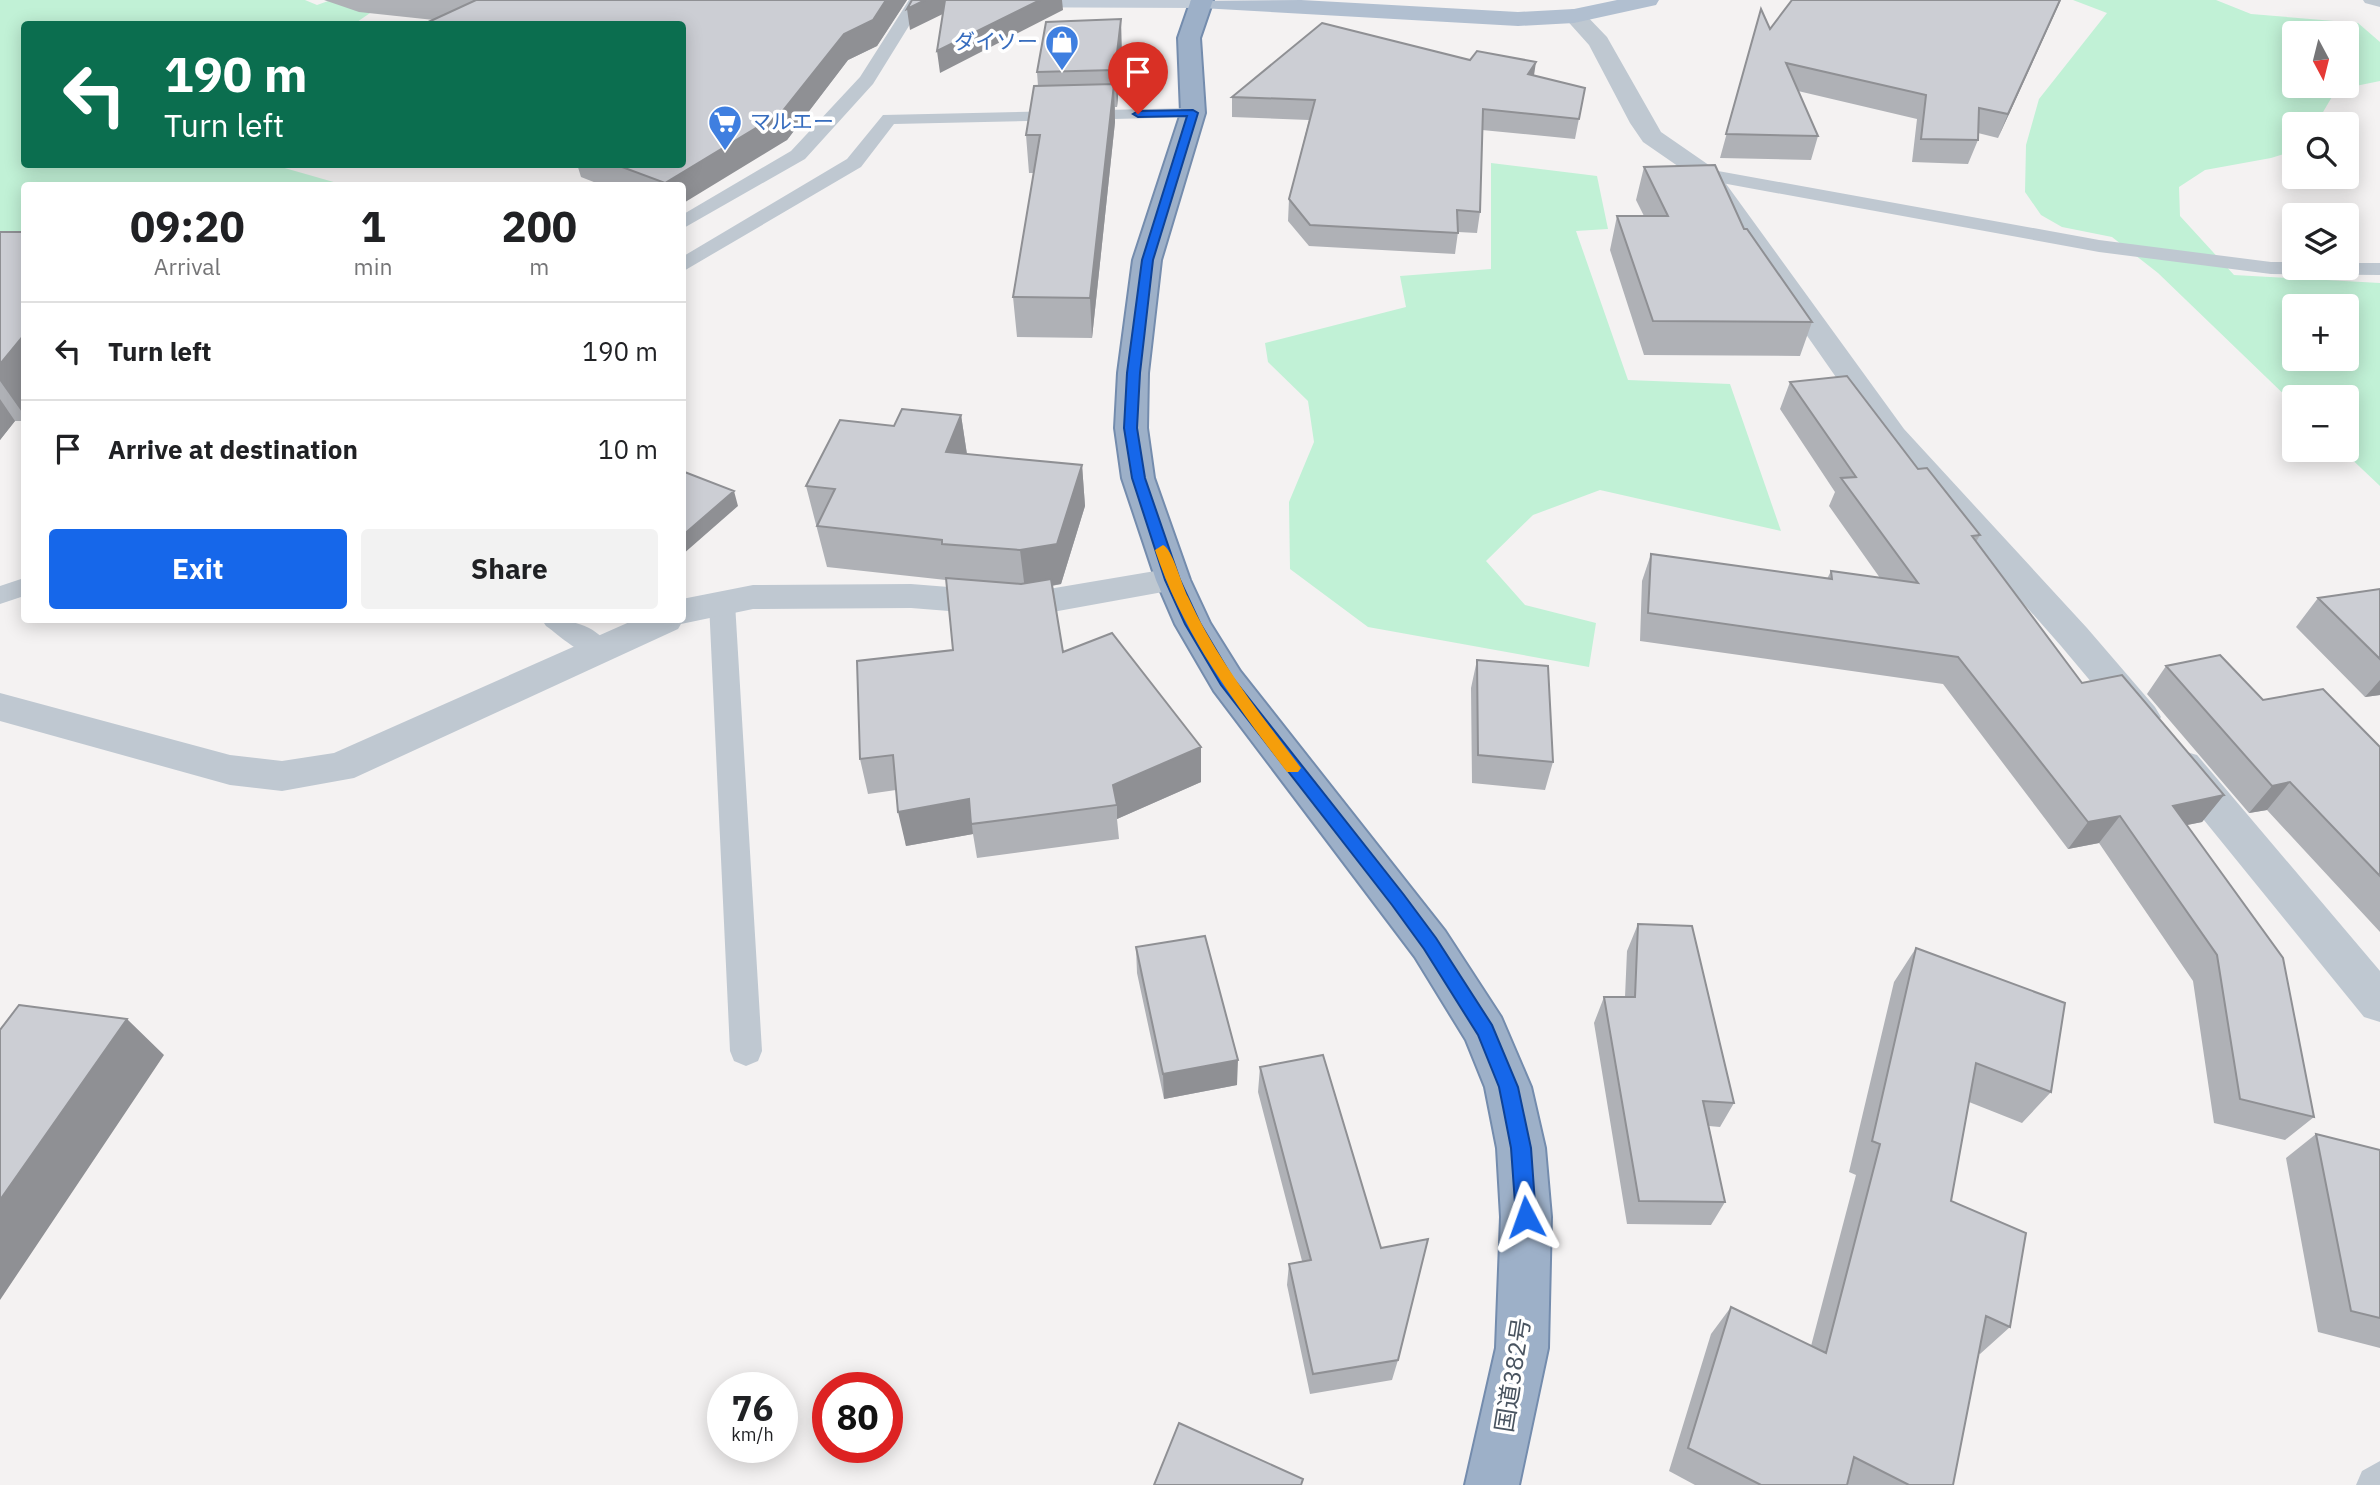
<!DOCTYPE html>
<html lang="en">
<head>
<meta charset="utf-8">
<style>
	body { margin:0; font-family:"IBM Plex Sans","Noto Sans JP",sans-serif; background:#f2f2f2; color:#202124; height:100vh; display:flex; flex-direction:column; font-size:26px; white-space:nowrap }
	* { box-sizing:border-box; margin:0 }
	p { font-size:23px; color:#757577 }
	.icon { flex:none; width:38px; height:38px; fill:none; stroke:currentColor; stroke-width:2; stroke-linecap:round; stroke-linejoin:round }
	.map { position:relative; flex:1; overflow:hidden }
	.side { position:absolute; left:21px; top:182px; width:665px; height:441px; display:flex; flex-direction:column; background:#fff; border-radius:7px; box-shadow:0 4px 18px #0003 }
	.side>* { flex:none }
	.guide { position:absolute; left:21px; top:21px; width:665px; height:147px; border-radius:7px; box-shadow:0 4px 18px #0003; background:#0b6e4f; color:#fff; overflow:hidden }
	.needle { width:46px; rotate:173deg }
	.tools { position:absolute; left:2282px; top:21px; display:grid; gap:14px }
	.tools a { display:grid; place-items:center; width:77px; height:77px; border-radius:7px; background:#fff; box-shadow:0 4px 18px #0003; font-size:35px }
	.speed { position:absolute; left:707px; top:1372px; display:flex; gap:14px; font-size:35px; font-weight:700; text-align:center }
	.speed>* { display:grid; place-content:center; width:91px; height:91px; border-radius:50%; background:#fff; box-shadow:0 4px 18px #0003; line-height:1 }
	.speed small { font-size:18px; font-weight:400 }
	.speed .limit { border:10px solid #d22; background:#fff; color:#111 }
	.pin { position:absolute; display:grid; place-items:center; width:60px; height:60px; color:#fff; margin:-72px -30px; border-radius:50% 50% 50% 0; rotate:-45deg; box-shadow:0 0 7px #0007 }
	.pin .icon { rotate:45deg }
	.me { position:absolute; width:77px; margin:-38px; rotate:356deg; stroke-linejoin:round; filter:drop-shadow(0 0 5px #0008) }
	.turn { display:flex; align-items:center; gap:24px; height:147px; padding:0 28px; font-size:32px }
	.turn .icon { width:91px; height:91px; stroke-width:2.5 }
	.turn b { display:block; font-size:49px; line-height:60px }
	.eta { display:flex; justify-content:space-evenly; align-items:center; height:119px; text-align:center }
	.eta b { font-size:42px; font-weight:700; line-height:49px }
	.button { display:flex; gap:14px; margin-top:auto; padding:14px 28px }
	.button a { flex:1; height:80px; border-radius:7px; background:#1667ea; color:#fff; font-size:28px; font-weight:700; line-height:80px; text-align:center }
	.button a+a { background:#f2f2f2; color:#202124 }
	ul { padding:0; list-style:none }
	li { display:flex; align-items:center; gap:21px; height:98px; padding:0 28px; border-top:2px solid #e0e0e0 }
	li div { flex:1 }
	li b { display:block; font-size:26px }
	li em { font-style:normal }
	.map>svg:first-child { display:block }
	.green { fill:#c1f1d6; fill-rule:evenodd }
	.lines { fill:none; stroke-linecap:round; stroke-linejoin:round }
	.trunk-casing { stroke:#748cad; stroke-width:4 }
	.service { fill:#bfc8d1; fill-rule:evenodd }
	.minor { fill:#bfc8d1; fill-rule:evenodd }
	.secondary { fill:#c2ccd8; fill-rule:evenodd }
	.primary { fill:#b1bfd0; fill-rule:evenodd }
	.trunk { fill:#9db0c8; fill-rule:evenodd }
	.wall { fill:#afb1b6 }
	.shaded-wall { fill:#8f9094 }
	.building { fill:#ccced4; stroke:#8f9094; stroke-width:2 }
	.route { fill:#1667ea; stroke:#0e4398; stroke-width:2 }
	.slow { fill:#f59e0b }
	.labels { text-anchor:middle; stroke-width:7; stroke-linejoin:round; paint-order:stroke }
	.far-shop-label { font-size:21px; fill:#366cbe; stroke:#fff; text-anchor:end }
	.street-label { font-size:24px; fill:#495460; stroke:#fff }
</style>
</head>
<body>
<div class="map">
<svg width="2380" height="1485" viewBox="0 0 2380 1485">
	<rect width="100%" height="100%" fill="#f4f2f2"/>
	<path class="green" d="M 0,0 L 305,0 L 317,5 L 331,0 L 389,0 L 357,22 L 365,24 L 24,24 L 24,164 L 274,165 L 344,185 L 24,186 L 24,239 L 0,243 Z
		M 2073,0 L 2216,0 L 2251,14 L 2358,23 L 2380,42 L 2380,81 L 2336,90 L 2316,124 L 2294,124 L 2294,151 L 2271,158 L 2205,170 L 2179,187 L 2180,216 L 2234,275 L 2380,283 L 2380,486 L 2342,450 L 2347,450 L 2347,397 L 2294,397 L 2294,404 L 2158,273 L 2112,237 L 2062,227 L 2041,215 L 2025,192 L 2026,145 L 2039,99 L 2107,13 ZM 2294,33 L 2347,33 L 2347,86 L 2294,86 ZM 2294,306 L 2347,306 L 2347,359 L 2294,359 Z
		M 1491,163 L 1597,176 L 1608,229 L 1576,231 L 1628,380 L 1730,384 L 1781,531 L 1600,490 L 1533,515 L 1486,561 L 1525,605 L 1596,623 L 1589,667 L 1368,627 L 1290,569 L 1289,502 L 1314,442 L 1308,401 L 1268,362 L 1265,343 L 1406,307 L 1400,276 L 1491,269 Z"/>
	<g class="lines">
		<g class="trunk-casing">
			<path id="trunk" d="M 1191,0 L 1213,0 L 1200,38 L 1205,113 L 1161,260 L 1148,373 L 1147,428 L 1154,478 L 1190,580 L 1210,623 L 1240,671 L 1445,931 L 1501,1017 L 1531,1087 L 1545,1148 L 1551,1217 L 1548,1348 L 1519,1485 L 1465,1485 L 1496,1348 L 1501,1217 L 1497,1148 L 1485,1087 L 1466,1040 L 1415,957 L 1214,691 L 1175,624 L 1156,580 L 1122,478 L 1115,428 L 1118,373 L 1133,260 L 1181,113 L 1178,38 Z"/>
		</g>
		<path class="service" d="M 909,0 L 925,0 L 873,84 L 805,159 L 682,229 L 682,215 L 791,151 L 860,77 Z
			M 2363,0 L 2380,0 L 2380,7 L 2365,3 Z
			M 1193,108 L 1202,113 L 1199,117 L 894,124 L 861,167 L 682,272 L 682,257 L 847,159 L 883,115 Z
			M 1707,169 L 2099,240 L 2271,262 L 2294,262 L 2294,268 L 2347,268 L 2347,263 L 2380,263 L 2380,275 L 2271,274 L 2099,252 L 1700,179 L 1698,175 L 1700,171 Z
			M 24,578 L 24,596 L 0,604 L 0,586 Z
			M 722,594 L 731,597 L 735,603 L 762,1051 L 758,1061 L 746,1066 L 734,1061 L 730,1051 L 709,603 L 713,597 Z
			M 542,620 C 567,618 597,624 610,648 L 606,655 C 585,661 563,638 546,626 Z
			M 2380,1461 L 2380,1485 L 2356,1485 L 2362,1471 Z"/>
		<path class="minor" d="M 1574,9 L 1582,11 L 1607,37 L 1661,132 L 1716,170 L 1904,429 L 2087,628 L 2155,707 L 2161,717 L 2155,727 L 2142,731 L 2129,727 L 2061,646 L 1882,443 L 1698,180 L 1643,142 L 1630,123 L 1589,45 L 1563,16 L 1566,11 Z
			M 1173,568 L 1185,572 L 1190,580 L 1185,588 L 1025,617 L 911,608 L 753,609 L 681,624 L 678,629 L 354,778 L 282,791 L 230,785 L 0,721 L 0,693 L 230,755 L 282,761 L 334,753 L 634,620 L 682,620 L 682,599 L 753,585 L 911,584 L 1025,593 Z
			M 2183,751 L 2197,755 L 2380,971 L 2380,1022 L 2364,1017 L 2169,777 L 2163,766 L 2169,755 Z"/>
		<path class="secondary" d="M 912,0 L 1211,0 L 1212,1 L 1209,6 L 1201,8 L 923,7 L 915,5 Z"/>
		<path class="primary" d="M 1301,0 L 1518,12 L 1574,9 L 1617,0 L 1659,0 L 1656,5 L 1574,23 L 1518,26 L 1201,8 L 1193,6 L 1190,1 Z"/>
		<use href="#trunk" class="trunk"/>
	</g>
	<path class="wall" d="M 324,0 L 907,0 L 877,46 L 848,60 L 787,140 L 682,186 L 604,186 L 581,177 L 577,164 L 682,164 L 434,20 L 359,12 Z
		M 1792,0 L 2061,0 L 1998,138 L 1978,133 L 1978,140 L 1968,164 L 1912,162 L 1917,119 L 1798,91 L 1818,136 L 1811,160 L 1720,158 L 1761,9 L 1770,29 Z
		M 1122,55 L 1117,107 L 1115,107 L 1115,122 L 1092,338 L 1017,337 L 1013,297 L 1034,173 L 1029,173 L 1026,135 L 1038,86 L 1037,72 Z
		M 1534,76 L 1585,88 L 1575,139 L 1482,130 L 1480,212 L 1477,233 L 1458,232 L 1455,254 L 1309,246 L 1288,221 L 1289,199 L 1309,120 L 1232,117 L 1232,97 Z
		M 1644,167 L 1744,229 L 1812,322 L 1800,356 L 1644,355 L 1610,250 L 1617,216 L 1644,216 L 1636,200 Z
		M 0,232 L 24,232 L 24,421 L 15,421 L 0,440 Z
		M 1790,382 L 1918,469 L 1980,535 L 1976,542 L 2082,683 L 2224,795 L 2202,822 L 2187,825 L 2314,1117 L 2285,1140 L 2214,1123 L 2193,981 L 2099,843 L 2068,849 L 1943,684 L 1640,641 L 1642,581 L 1651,554 L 1827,579 L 1831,571 L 1880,578 L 1829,506 L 1835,492 L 1780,409 Z
		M 961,415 L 967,454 L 1082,465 L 1085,506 L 1061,584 L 1052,586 L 1063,652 L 1201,747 L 1201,782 L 1117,819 L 1119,839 L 977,858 L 973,834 L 906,846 L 896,790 L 868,794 L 860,759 L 953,650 L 946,580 L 827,567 L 806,486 L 894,426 Z
		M 2380,589 L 2380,695 L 2365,697 L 2296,627 L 2318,598 Z
		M 1477,660 L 1553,762 L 1545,790 L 1472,783 L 1471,688 Z
		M 2166,666 L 2263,700 L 2380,747 L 2380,932 L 2267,810 L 2249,813 L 2147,694 Z
		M 1638,924 L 1734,1103 L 1720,1127 L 1709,1126 L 1725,1202 L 1711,1225 L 1627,1224 L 1594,1023 L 1604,997 L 1625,997 L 1627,951 Z
		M 1136,947 L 1237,1085 L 1164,1099 L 1137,973 Z
		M 1916,948 L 2051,1092 L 2022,1123 L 1969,1102 L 1951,1201 L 2010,1327 L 1980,1354 L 1979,1353 L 1953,1485 L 1695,1485 L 1669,1471 L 1711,1334 L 1731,1307 L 1811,1346 L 1856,1175 L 1849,1172 L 1894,982 Z
		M 1260,1067 L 1398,1360 L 1392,1380 L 1310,1394 L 1287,1285 L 1289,1264 L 1302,1261 L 1258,1092 Z
		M 2316,1134 L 2380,1150 L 2380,1348 L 2318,1332 L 2286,1158 Z"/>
	<path class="shaded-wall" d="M 886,0 L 907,0 L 877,46 L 848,60 L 787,140 L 682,204 L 682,186 L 666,186 L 665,183 L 844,34 Z
		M 925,0 L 947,0 L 949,11 L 910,30 L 907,9 Z
		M 1040,0 L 1062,0 L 1063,10 L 940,73 L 937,51 Z
		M 2060,0 L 2058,6 L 1998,138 L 2008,114 Z
		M 1121,19 L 1122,55 L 1117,107 L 1115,70 Z
		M 1536,62 L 1533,82 L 1528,74 Z
		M 1114,84 L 1115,122 L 1092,338 L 1090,298 Z
		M 24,335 L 24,415 L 0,381 L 0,364 Z
		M 0,399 L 15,421 L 0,440 Z
		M 961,415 L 967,455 L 946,452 Z
		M 1082,465 L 1085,506 L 1061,584 L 1025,590 L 1020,550 Z
		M 734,491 L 738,506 L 682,555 L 682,536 Z
		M 2380,680 L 2380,695 L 2365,697 Z
		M 1201,747 L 1201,782 L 1117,819 L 1117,805 L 1113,785 Z
		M 2290,782 L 2267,810 L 2249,813 L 2272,786 Z
		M 2224,795 L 2202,822 L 2152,832 L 2173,806 Z
		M 969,799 L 973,834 L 906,846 L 898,812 Z
		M 2120,816 L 2099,843 L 2068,849 L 2088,822 Z
		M 127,1019 L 164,1055 L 0,1300 L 0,1200 Z
		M 1238,1060 L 1237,1085 L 1164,1099 L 1163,1074 Z"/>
	<path class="building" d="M 476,0 L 886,0 L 873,20 L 844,34 L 781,113 L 665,183 L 614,164 L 682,164 L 682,24 L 424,24 Z
		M 912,0 L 925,0 L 907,9 Z
		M 945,0 L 1040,0 L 937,51 Z
		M 1792,0 L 2060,0 L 2008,114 L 1979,108 L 1978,140 L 1921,139 L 1926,95 L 1786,63 L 1818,136 L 1726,134 L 1761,9 L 1770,29 Z
		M 1121,19 L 1115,70 L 1037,72 L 1046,22 Z
		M 1322,23 L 1470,60 L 1477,51 L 1536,62 L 1528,74 L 1585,88 L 1579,119 L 1483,109 L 1480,212 L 1457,210 L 1458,233 L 1310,225 L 1289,199 L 1315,100 L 1232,97 Z
		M 1114,84 L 1090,298 L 1013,297 L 1040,135 L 1026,135 L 1034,86 Z
		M 1715,165 L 1744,229 L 1747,229 L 1812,322 L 1653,321 L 1617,216 L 1668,216 L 1644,167 Z
		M 0,232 L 24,232 L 24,335 L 0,364 Z
		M 1847,376 L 1918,469 L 1927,468 L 1980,535 L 1972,536 L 2082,683 L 2122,675 L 2224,795 L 2173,806 L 2283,958 L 2314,1117 L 2240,1099 L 2217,955 L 2120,816 L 2088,822 L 1958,657 L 1648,613 L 1651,554 L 1832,579 L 1831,571 L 1918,583 L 1841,478 L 1856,477 L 1790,382 Z
		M 902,409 L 961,415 L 946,452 L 1082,465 L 1057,544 L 1020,550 L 942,544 L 942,540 L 817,526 L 835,489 L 806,486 L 840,420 L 894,426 Z
		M 682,471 L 734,491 L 682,536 Z
		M 946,578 L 1021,584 L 1051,579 L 1063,652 L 1112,633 L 1201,747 L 1113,785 L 1117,805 L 971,824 L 969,799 L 898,812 L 893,755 L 860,759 L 857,661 L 953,650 Z
		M 2380,589 L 2380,659 L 2318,598 Z
		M 2220,655 L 2263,700 L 2323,689 L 2380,747 L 2380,876 L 2290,782 L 2272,786 L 2166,666 Z
		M 1477,660 L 1548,666 L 1553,762 L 1478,755 Z
		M 1638,924 L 1692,926 L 1734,1103 L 1703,1101 L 1725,1202 L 1639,1201 L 1604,997 L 1635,997 Z
		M 1205,936 L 1238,1060 L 1163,1074 L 1136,947 Z
		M 1916,948 L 2065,1003 L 2051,1092 L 1976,1063 L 1951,1201 L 2026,1233 L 2010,1327 L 1986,1316 L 1953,1485 L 1909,1485 L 1854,1457 L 1847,1485 L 1761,1485 L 1688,1448 L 1731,1307 L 1826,1353 L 1880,1144 L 1872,1141 Z
		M 19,1005 L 127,1019 L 0,1200 L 0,1030 Z
		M 1323,1055 L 1381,1248 L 1428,1239 L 1398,1360 L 1313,1374 L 1289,1264 L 1311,1260 L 1260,1067 Z
		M 2316,1134 L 2380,1150 L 2380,1318 L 2351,1311 Z
		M 1179,1423 L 1303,1479 L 1301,1485 L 1154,1485 Z"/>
	<path class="route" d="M 1193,110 L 1198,113 L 1153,260 L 1140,373 L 1137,428 L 1145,478 L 1180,580 L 1200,623 L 1232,677 L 1404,895 L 1436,938 L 1492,1025 L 1518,1087 L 1531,1148 L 1536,1217 L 1533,1224 L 1526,1227 L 1519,1224 L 1516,1217 L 1511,1148 L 1503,1107 L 1499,1087 L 1478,1035 L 1424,949 L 1392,905 L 1221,685 L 1185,624 L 1165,580 L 1132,478 L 1124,428 L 1127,373 L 1142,260 L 1187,116 L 1138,117 L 1133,114 L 1138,111 Z"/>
	<path class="slow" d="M 1163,545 C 1172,548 1182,586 1188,597 C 1216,658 1257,710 1298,764 L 1301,768 L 1298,772 L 1287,772 C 1234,702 1183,634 1155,550 Z"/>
	<defs>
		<g id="shop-pin" transform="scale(1.75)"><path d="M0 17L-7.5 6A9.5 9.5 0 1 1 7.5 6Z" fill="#3f7fe0" stroke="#fff"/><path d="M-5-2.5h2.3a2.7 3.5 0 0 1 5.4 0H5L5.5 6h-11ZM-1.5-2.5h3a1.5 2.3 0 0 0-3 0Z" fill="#fff"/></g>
		<g id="supermarket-pin" transform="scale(1.75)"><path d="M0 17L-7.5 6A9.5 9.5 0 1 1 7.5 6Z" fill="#3f7fe0" stroke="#fff"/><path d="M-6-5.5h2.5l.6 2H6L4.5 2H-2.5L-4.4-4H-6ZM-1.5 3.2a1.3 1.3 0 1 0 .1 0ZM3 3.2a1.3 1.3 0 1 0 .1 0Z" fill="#fff"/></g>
	</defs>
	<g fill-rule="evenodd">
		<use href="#shop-pin" x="1062" y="42"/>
		<use href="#supermarket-pin" x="725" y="122"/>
	</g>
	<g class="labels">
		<g class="far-shop-label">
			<text x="1038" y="49">ダイソー</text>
			<text x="750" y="129" text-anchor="start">マルエー</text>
		</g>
		<g class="street-label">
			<text transform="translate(1513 1375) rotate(-81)" y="8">国道382号</text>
		</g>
	</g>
</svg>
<div class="tools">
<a><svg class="needle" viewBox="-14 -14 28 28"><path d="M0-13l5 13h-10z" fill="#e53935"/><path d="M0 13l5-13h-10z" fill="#757577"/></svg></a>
<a><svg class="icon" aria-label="search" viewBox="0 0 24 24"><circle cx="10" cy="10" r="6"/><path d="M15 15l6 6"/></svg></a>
<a><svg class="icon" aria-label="layers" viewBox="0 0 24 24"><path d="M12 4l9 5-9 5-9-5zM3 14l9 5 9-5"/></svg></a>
<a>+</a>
<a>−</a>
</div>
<div class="speed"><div>76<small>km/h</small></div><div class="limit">80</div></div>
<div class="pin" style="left:1138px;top:114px;background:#d93025"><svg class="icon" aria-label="arrive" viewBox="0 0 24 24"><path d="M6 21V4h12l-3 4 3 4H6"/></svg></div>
<svg class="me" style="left:1526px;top:1217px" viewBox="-20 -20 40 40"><path d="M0-17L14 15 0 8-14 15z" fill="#1667ea" stroke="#fff" stroke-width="4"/></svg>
<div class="guide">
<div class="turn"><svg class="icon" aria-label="left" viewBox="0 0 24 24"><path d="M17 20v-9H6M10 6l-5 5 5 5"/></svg><div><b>190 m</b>Turn left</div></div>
</div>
<section class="side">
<div class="eta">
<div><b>09:20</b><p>Arrival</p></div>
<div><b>1</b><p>min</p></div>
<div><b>200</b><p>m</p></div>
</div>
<ul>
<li><svg class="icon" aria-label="left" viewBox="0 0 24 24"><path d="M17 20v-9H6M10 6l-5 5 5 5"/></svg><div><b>Turn left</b></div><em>190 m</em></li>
<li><svg class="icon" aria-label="arrive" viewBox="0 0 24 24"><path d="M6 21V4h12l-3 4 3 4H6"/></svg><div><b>Arrive at destination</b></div><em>10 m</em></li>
</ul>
<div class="button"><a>Exit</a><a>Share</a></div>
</section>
</div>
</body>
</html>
